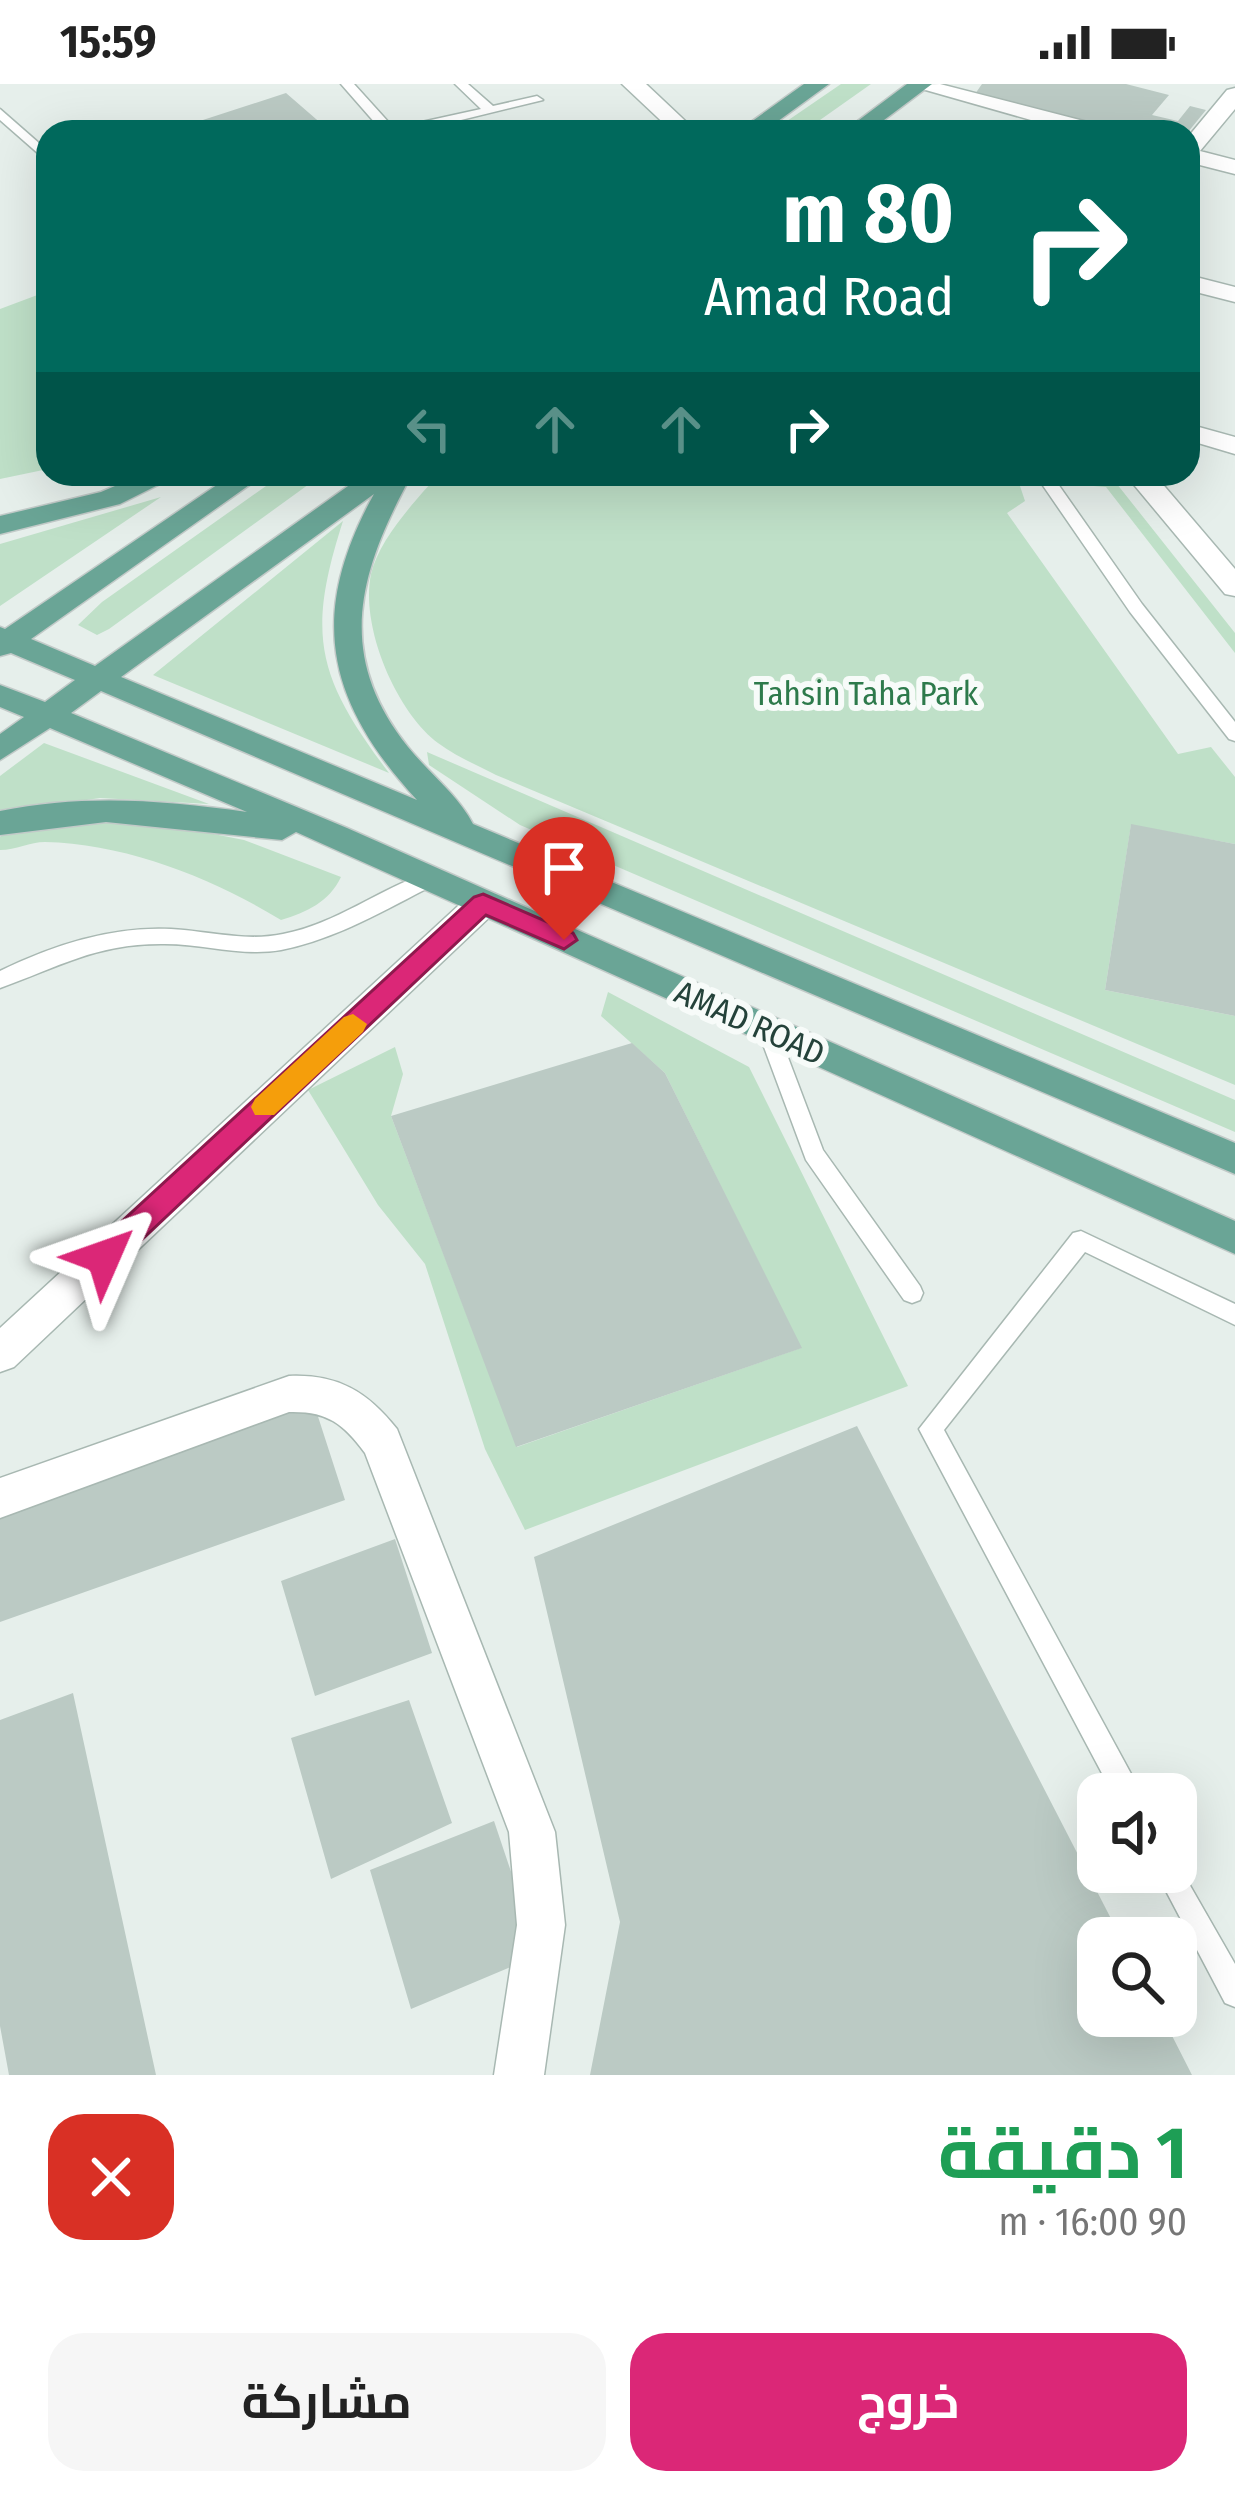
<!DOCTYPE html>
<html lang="ar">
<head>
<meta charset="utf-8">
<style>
	body { margin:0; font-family:"Fira Sans Condensed",Cairo,sans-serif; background:#f6f6f6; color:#222; direction:rtl; height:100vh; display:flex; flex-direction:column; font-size:45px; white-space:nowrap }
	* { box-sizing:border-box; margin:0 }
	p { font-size:39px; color:#767676 }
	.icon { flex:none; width:66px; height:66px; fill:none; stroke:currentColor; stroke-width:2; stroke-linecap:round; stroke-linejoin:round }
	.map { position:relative; height:1991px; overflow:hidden; direction:ltr }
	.drawer { display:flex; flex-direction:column; background:#fff; flex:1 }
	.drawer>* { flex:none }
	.guide { position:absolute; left:36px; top:36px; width:1164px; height:366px; border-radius:36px; box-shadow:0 12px 48px #0002; direction:rtl; background:#00695c; color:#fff; overflow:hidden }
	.fabs { position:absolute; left:1077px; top:1689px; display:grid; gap:24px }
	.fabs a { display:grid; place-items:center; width:120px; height:120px; border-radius:24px; background:#fff; box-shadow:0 12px 48px #0002; font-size:60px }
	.pin { position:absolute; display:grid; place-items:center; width:102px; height:102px; color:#fff; margin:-123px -51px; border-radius:50% 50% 50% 0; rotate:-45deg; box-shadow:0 0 12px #0007 }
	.pin .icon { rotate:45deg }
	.me { position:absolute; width:132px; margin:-66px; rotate:47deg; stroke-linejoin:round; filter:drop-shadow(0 0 9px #0008) }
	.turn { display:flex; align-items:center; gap:42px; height:252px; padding:0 48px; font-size:54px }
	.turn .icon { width:156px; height:156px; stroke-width:2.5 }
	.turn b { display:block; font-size:84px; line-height:102px }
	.lanes { display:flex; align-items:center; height:114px; padding:0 48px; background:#0003; justify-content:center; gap:60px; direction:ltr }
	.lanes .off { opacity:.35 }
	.round { display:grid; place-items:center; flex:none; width:126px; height:126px; border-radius:36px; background:#f6f6f6 }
	.overview { display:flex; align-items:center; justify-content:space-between; height:204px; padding:0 48px }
	h1 { font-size:72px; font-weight:700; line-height:90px; color:#1e9e55 }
	.button { display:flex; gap:24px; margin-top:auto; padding:24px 48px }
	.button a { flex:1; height:138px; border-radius:36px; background:#db2777; color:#fff; font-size:48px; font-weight:700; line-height:138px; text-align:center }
	.button a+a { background:#f6f6f6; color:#222 }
	.status { display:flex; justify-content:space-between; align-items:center; height:84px; padding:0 60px; background:#fff; direction:ltr }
	.status svg { height:33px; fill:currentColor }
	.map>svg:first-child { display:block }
	.green { fill:#bfe0c8 }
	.building { fill:#bbcac4 }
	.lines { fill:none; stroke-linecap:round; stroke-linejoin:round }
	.lane-casing { stroke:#a8b8b2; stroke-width:3 }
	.street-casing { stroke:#a8b8b2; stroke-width:3 }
	.primary-casing { stroke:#c2cac8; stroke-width:3 }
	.lane { fill:#fff; fill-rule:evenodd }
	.street { fill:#fff; fill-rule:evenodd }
	.primary { fill:#6aa596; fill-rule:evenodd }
	.route { fill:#db2777; stroke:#8e194d; stroke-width:3 }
	.slow { fill:#f59e0b }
	.labels { text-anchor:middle; stroke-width:12; stroke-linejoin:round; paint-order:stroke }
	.park-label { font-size:33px; fill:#2d7a4b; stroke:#f7fbf9 }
	.street-label { font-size:33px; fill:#24423a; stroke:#f7fbf9 }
</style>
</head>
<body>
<div class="status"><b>15:59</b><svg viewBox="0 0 49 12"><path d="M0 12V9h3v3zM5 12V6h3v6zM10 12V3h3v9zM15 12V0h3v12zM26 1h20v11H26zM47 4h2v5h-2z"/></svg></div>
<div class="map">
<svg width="1235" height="1991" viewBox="0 0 1235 1991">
	<rect width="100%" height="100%" fill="#e6efeb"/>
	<path class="green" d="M 841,0 L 871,0 L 803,48 L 771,48 Z
		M 48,207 L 48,385 L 0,395 L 0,225 Z
		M 283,390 L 323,390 L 109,545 L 97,551 L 78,541 L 102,518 Z
		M 439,390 L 1016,390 L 1025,417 L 1007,429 L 1178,670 L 1211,663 L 1235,693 L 1235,760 L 1131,741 L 1105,906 L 1235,932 L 1235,1001 L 496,691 C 477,681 455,672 438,659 C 396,627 360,543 371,490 C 379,455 416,416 439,390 Z
		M 1068,390 L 1109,390 L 1235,549 L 1235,569 L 1106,403 L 1069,400 Z
		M 161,413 L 0,522 L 0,460 Z
		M 343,437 C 306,552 317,593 389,689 L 153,591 Z
		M 44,659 L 209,720 L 100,714 L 0,729 L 0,692 Z
		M 427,668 L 1235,1016 L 1235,1048 L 520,741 L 429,681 Z
		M 103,738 L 178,743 L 244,756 L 341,793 C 329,818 307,828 281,836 C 212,794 127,760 45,758 C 30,758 16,766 0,766 L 0,753 L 5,749 Z
		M 608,908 L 749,983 L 908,1302 L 525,1446 L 485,1365 L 425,1180 L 378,1121 L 308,1006 L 395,963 L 403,990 L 391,1032 L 517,1363 L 801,1264 L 665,989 L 601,932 Z"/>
	<path class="building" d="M 982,0 L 1126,0 L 1169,11 L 1152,31 L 1178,37 L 1190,22 L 1206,26 L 1188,48 L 1100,48 L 975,10 Z
		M 286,9 L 331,48 L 169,48 L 169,47 Z
		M 1131,740 L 1235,760 L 1235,932 L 1105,906 Z
		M 632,959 L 665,989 L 802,1264 L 516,1363 L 391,1032 Z
		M 312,1314 L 345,1416 L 0,1538 L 0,1421 Z
		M 857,1342 L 1121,1854 L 1098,1854 L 1098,1932 L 1162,1932 L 1192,1991 L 590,1991 L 620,1838 L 534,1473 Z
		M 395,1455 L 432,1569 L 315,1612 L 281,1497 Z
		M 73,1609 L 156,1991 L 9,1991 L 0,1942 L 0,1636 Z
		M 409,1616 L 452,1739 L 331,1795 L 291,1654 Z
		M 494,1737 L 539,1871 L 411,1925 L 370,1786 Z"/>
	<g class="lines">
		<g class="lane-casing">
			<path id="lane" d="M 341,0 L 354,0 L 392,42 L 399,43 L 481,25 L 455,0 L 468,0 L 493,22 L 537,12 L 543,16 L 412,48 L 383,48 Z
				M 0,25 L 48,67 L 48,78 L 0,36 Z
				M 1035,390 L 1051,390 L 1142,520 L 1235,638 L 1235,657 L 1229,655 L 1130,528 Z
				M 429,788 L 436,790 L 439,795 L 436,800 C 386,825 337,855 281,866 C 241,873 201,859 161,860 C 95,860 59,883 0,904 L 0,887 C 53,861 112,842 171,845 C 209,847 245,858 283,850 C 336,840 379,805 429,788 Z
				M 768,939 L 775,941 L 778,947 L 823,1066 L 920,1202 L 923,1209 L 920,1216 L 912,1219 L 904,1216 L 806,1076 L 758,947 L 761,941 Z
				M 1081,1147 L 1235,1220 L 1235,1241 L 1085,1168 L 944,1346 L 1142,1710 L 1113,1710 L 919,1345 L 1073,1149 Z
				M 1176,1777 L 1235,1880 L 1235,1923 L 1225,1919 L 1156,1788 L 1176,1788 Z"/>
		</g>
		<g class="street-casing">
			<path id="street" d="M 622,0 L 646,0 L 697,48 L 673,48 Z
				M 940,0 L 1107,43 L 1110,48 L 1073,48 L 908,1 Z
				M 1235,4 L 1235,25 L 1200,67 L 1235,76 L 1235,90 L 1188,78 L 1188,53 L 1227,6 Z
				M 1188,191 L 1235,203 L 1235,218 L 1188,206 Z
				M 1188,340 L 1235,353 L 1235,370 L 1188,356 Z
				M 1125,390 L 1154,390 L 1235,485 L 1235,512 L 1225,510 Z
				M 483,807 L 495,810 L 500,819 L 495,828 L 14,1283 L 0,1288 L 0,1244 L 471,810 Z
				M 289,1292 C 337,1290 367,1307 397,1345 L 555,1748 L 565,1841 L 544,1991 L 494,1991 L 517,1841 L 509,1748 L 365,1369 C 343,1339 327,1327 289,1328 L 0,1434 L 0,1394 Z"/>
		</g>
		<g class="primary-casing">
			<path id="primary" d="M 804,0 L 829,0 L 763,48 L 737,48 Z
				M 907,0 L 932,0 L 868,48 L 843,48 Z
				M 143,390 L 180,390 L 120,420 L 0,450 L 0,432 L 101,408 Z
				M 233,390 L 265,390 L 31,555 L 95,582 L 365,390 L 412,390 C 360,486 333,569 408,663 C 428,688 459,712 473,740 L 1235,1059 L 1235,1090 L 101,607 L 71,629 L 347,744 L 1235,1137 L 1235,1170 L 296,748 L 282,756 L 106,738 L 0,751 L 0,727 C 83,710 163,716 247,728 L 50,644 L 0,676 L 0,650 L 24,633 L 0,623 L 0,601 L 45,618 L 75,596 L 11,569 L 0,572 L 0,543 L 5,545 ZM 374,410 C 308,530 325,616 417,716 L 121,593 Z"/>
		</g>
		<use href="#lane" class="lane"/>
		<use href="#street" class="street"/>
		<use href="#primary" class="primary"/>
	</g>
	<path class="route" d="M 483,810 L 573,849 L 577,856 L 564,865 L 486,831 L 114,1182 L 104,1186 L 93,1182 L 89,1173 L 93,1164 L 474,813 Z"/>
	<path class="slow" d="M 353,930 L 367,940 L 363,948 L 274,1031 L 255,1031 L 251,1023 L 255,1015 L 344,933 Z"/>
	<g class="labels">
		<g class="park-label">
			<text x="866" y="621">Tahsin Taha Park</text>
		</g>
		<g class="street-label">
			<text transform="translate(750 938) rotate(24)" y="12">AMAD ROAD</text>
		</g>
	</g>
</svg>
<div class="fabs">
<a><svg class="icon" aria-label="sound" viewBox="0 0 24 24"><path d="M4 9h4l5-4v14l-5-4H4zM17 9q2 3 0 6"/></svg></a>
<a><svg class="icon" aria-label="search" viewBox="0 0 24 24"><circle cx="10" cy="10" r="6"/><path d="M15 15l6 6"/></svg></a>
</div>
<div class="pin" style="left:564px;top:856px;background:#d93025"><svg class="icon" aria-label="arrive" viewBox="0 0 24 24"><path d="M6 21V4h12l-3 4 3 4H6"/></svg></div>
<svg class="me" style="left:104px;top:1173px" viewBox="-20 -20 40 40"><path d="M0-17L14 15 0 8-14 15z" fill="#db2777" stroke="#fff" stroke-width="4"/></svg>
<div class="guide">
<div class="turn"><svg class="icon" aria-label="right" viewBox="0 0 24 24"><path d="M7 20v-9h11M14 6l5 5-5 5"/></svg><div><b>80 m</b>Amad Road</div></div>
<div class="lanes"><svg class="icon off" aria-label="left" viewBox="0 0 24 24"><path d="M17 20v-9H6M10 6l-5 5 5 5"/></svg><svg class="icon off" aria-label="ahead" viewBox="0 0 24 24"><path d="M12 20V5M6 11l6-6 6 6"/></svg><svg class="icon off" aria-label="ahead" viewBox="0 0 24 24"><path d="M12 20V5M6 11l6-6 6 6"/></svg><svg class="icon" aria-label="right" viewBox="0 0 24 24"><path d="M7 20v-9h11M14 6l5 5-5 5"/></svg></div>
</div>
</div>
<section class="drawer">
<div class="overview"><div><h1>1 دقيقة</h1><p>90 m · 16:00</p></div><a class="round" style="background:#d93025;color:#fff"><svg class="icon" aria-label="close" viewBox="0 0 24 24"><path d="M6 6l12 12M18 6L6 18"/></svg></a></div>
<div class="button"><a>خروج</a><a>مشاركة</a></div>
</section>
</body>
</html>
